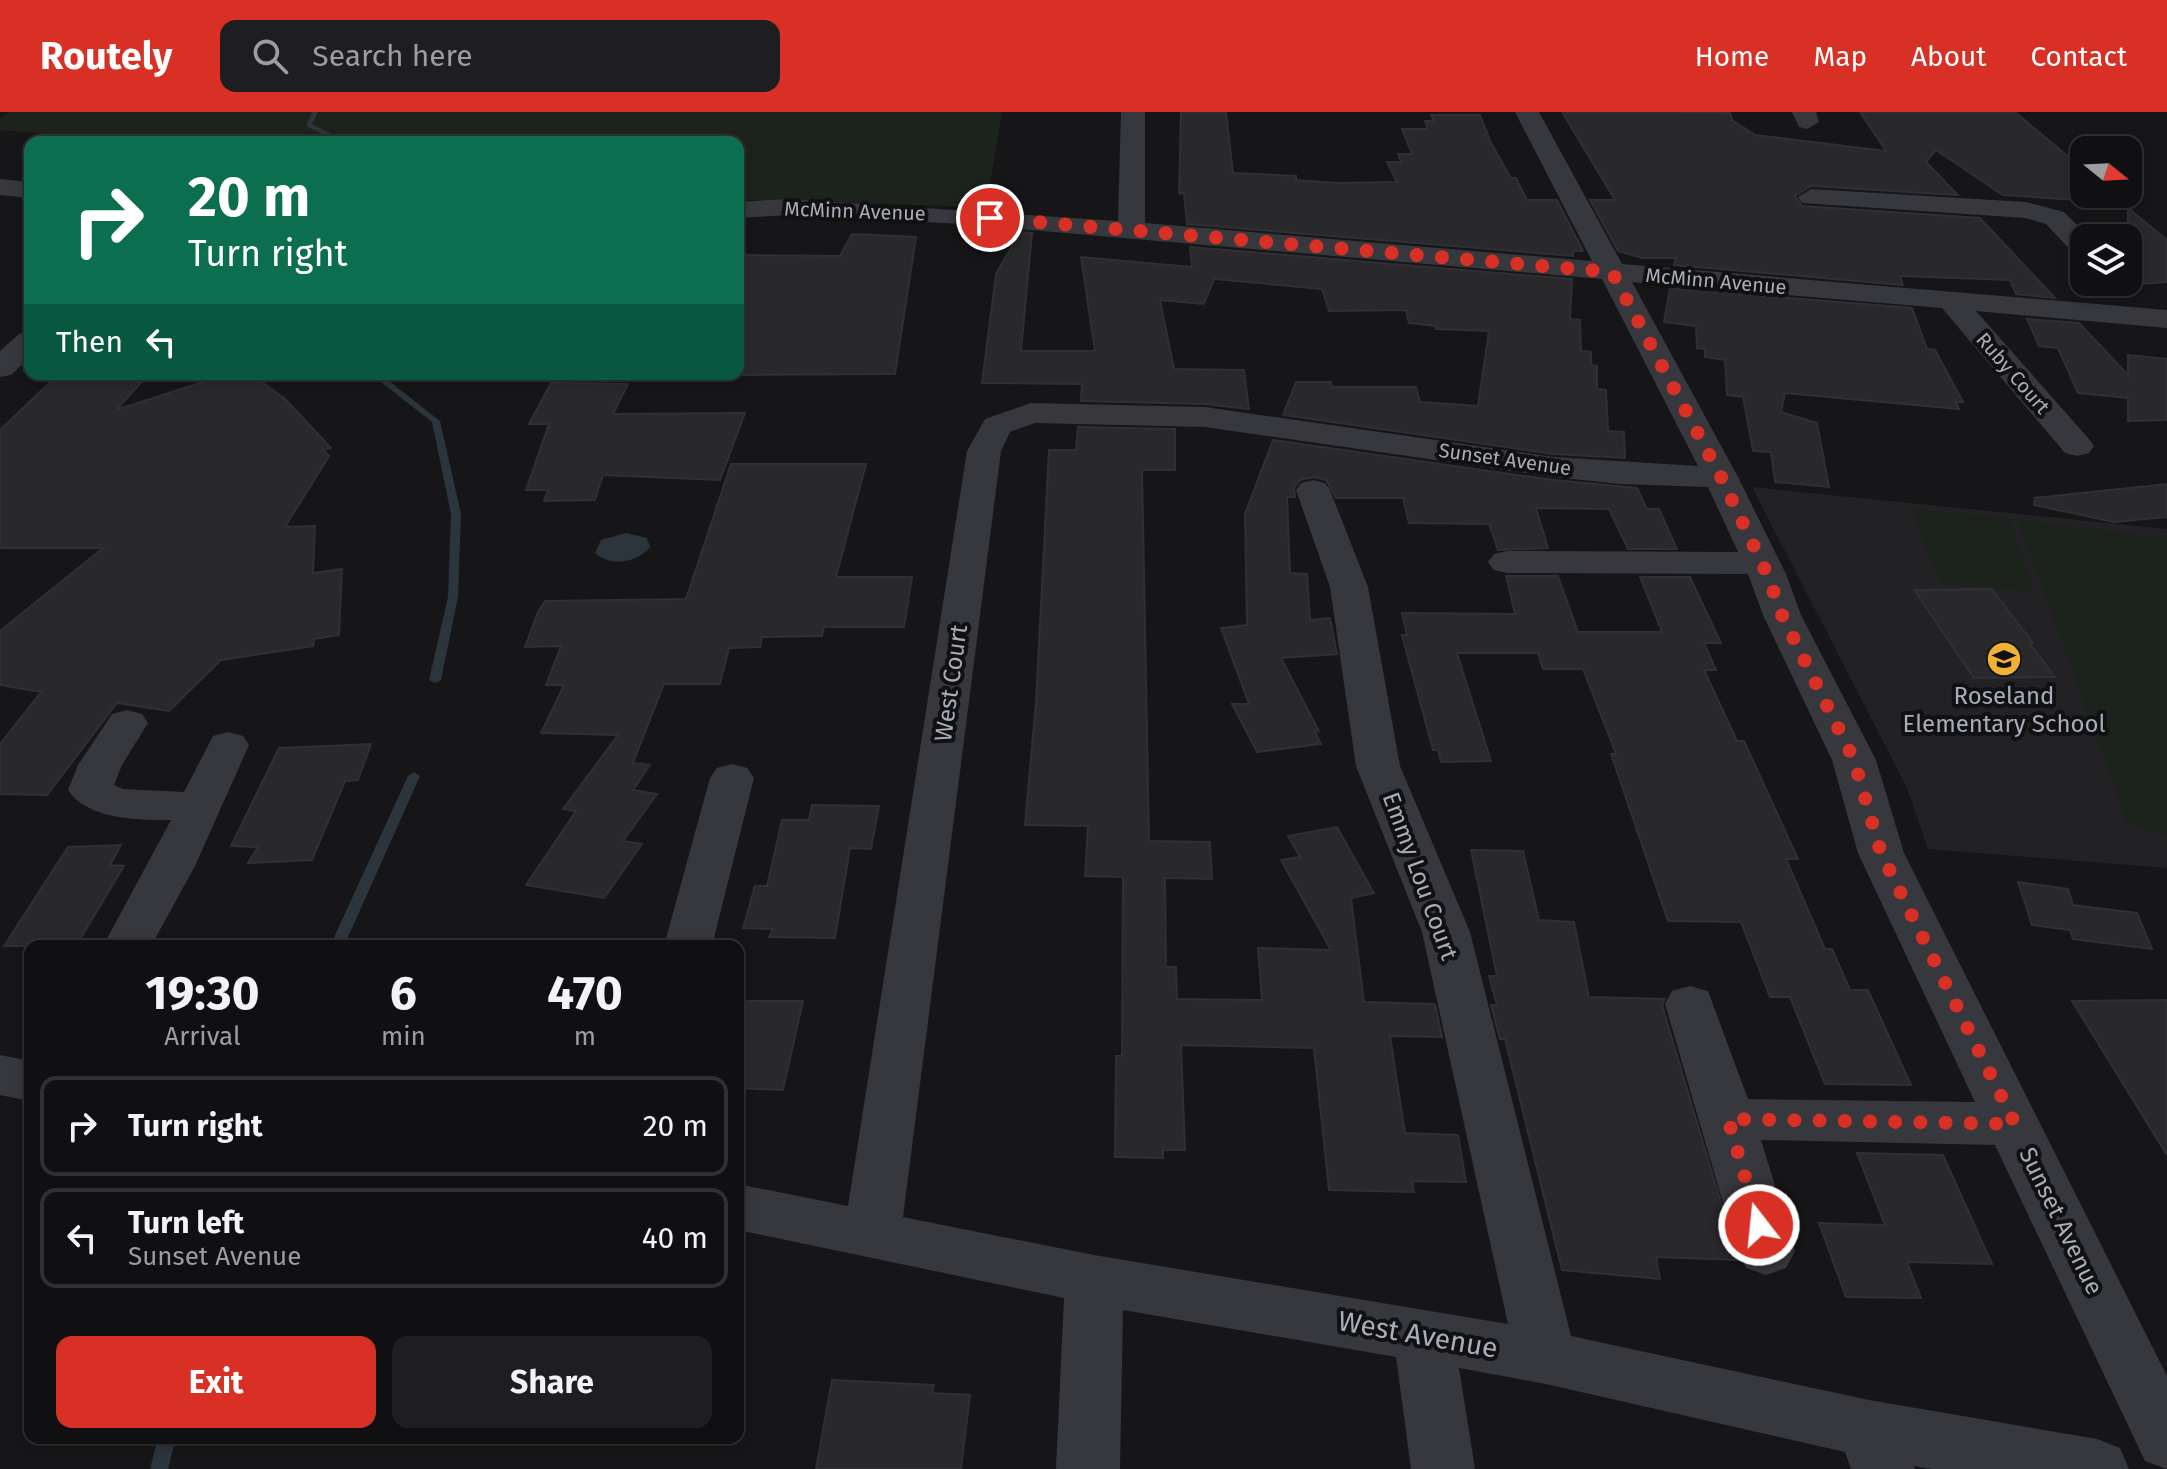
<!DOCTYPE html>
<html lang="en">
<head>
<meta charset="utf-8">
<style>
	body { margin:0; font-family:"Fira Sans",sans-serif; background:#1e1e20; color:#f1f3f6; height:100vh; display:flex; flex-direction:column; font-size:30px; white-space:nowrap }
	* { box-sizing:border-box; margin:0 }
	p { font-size:26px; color:#9c9d9f }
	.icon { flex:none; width:44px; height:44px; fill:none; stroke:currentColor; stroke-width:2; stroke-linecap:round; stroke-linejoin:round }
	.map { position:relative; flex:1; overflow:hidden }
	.sheet { position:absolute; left:24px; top:828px; width:720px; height:504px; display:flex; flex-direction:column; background:#101012; border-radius:16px; box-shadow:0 4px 12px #0003,0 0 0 2px #303032 }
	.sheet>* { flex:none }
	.hud { position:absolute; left:24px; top:24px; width:720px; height:244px; border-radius:16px; box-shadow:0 4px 12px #0003,0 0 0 2px #303032; background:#0b6e4f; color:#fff; overflow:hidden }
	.needle { width:52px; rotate:108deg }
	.controls { position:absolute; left:2070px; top:24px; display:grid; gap:16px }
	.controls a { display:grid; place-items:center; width:72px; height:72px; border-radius:16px; background:#101012; box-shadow:0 4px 12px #0003,0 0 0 2px #303032; font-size:40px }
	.pin { position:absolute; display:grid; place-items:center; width:68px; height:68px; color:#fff; margin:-34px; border:4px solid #fff; border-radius:50%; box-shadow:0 2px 8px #0007 }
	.me { position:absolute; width:88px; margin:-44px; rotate:344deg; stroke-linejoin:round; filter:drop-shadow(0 0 6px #0008) }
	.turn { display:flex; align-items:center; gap:28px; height:168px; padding:0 32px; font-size:36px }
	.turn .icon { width:104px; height:104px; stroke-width:2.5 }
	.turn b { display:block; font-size:56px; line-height:68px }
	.then { display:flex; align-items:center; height:76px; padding:0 32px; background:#0003; gap:16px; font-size:30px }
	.eta { display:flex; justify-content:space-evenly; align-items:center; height:136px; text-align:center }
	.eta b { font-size:48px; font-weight:700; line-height:56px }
	.cta { display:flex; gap:16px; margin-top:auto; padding:16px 32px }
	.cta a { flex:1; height:92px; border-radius:16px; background:#d93025; color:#fff; font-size:32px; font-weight:700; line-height:92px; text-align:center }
	.cta a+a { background:#1e1e20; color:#f1f3f6 }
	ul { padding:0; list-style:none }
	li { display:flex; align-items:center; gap:24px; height:100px; margin:0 16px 12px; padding:0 16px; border:4px solid #303032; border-radius:16px }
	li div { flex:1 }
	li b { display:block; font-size:30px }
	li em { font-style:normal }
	header { display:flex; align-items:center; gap:48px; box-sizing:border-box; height:112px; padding:0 40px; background:#d93025; color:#fff }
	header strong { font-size:38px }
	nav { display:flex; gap:44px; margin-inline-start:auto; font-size:28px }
	.search { width:560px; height:72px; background:#1e1e20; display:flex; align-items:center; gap:20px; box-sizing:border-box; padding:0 28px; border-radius:16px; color:#9c9d9f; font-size:30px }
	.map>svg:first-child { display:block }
	.built { fill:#222225 }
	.green { fill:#1c231d }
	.water { fill:#2c353c }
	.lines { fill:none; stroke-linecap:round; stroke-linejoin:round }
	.stream { fill:#2c353c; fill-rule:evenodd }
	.building { fill:#29292c; stroke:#303034; stroke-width:2 }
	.minor { fill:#37383d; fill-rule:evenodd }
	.route { stroke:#d93025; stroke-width:14; stroke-dasharray:0 25.2 }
	.labels { text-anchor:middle; stroke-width:8; stroke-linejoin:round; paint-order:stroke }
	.far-street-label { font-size:20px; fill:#a8adb8; stroke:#111113 }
	.street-label { font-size:24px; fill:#a8adb8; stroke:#111113 }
	.poi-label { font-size:24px; fill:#a8adb8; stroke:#111113 }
	.near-street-label { font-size:28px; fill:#a8adb8; stroke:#111113 }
</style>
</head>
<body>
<header>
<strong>Routely</strong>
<div class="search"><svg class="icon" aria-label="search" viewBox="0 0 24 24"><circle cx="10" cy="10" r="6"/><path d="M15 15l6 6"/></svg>Search here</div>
<nav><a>Home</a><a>Map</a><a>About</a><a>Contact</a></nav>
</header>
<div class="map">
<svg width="2167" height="1357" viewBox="0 0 2167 1357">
	<rect width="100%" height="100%" fill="#161618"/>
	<path class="built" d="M 1752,375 L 2167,417 L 2167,756 L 1928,737 L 1907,676 Z"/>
	<path class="green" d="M 10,0 L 1002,0 L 986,95 L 738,88 L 738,30 L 137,30 L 0,18 L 0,7 Z
		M 1912,396 L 2009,406 L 2035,479 L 1945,473 L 1930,448 Z
		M 2018,408 L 2167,426 L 2167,724 L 2128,712 Z"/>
	<path class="water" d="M 626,421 L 647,426 L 650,435 C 637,451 611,455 595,441 L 601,428 Z"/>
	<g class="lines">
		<path class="stream" d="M 312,0 L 318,0 L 312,12 L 347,30 L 339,30 L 306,14 Z
			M 371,262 L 380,262 L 440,309 L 461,402 L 458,485 L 441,568 L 435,571 L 429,568 L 448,485 L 451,402 L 432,310 Z
			M 414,660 L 420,664 L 344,834 L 330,834 L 408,664 Z
			M 158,1326 L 176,1326 L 168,1357 L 150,1357 Z"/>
	</g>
	<path class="building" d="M 1181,0 L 1226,0 L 1233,61 L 1296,64 L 1296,68 L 1337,71 L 1397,70 L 1387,50 L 1401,50 L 1398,42 L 1412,42 L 1402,17 L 1428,17 L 1425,9 L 1434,9 L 1431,3 L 1480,3 L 1491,31 L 1511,66 L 1516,66 L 1527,88 L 1557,88 L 1583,139 L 1573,139 L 1573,144 L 1187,112 L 1184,81 L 1179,81 Z
		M 1562,0 L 1730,1 L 1732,8 L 1755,23 L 1886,39 L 1860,0 L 2015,0 L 2084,58 L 2084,82 L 2112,82 L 2122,91 L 2003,83 L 1936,38 L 1926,50 L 1958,83 L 1811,74 L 1795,84 L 1802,94 L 1980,106 L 2055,186 L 2016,182 L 2010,168 L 1900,164 L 1903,173 L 1674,153 L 1676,146 L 1642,146 L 1618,139 L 1590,88 L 1615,88 Z
		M 2128,96 L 2167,128 L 2167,170 L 2128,173 Z
		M 1020,120 L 1032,121 L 1021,239 L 1095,239 L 1081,145 L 1192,155 L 1190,135 L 1572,167 L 1570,207 L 1580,208 L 1581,239 L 1591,240 L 1591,253 L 1597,254 L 1597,277 L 1606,278 L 1608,319 L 1624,320 L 1625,346 L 1553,342 L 1283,303 L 1296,270 L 1331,270 L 1332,275 L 1416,275 L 1420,290 L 1478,294 L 1489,219 L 1436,217 L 1436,214 L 1409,211 L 1406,198 L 1329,199 L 1322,177 L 1214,167 L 1204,192 L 1160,188 L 1174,257 L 1244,258 L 1249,297 L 1205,292 L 1081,289 L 1082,272 L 982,271 L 996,162 Z
		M 852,122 L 916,125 L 895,262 L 738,263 L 738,143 L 840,144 Z
		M 1670,176 L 1912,196 L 1927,237 L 1935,238 L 1963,290 L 1956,290 L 1959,297 L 1785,281 L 1781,300 L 1817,311 L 1829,375 L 1775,370 L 1771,340 L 1753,339 L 1743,285 L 1727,283 L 1725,248 L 1705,245 L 1705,237 L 1697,236 L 1696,214 L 1664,210 Z
		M 2027,207 L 2079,211 L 2128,263 L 2128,243 L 2167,247 L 2167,308 L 2128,309 L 2128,286 L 2078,281 L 2058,236 L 2039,234 Z
		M 59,262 L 149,262 L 116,298 L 222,264 L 226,268 L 245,262 L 251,262 L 285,287 L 331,336 L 323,338 L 329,344 L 285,415 L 315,414 L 313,461 L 342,457 L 339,523 L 314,527 L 313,534 L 221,548 L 169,599 L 117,591 L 47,683 L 0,682 L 0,632 L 41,580 L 0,573 L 0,519 L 103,436 L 0,436 L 0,318 Z
		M 551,271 L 628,272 L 613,302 L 745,301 L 720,368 L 603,363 L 595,388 L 544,389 L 548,378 L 526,378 L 549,312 L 529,312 Z
		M 1078,315 L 1175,317 L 1175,358 L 1142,358 L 1149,729 L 1210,730 L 1212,767 L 1165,766 L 1166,855 L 1176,855 L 1177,887 L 1262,888 L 1258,836 L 1331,838 L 1281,748 L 1300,745 L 1288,724 L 1337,715 L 1374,781 L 1351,786 L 1364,890 L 1435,892 L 1442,925 L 1390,924 L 1405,1021 L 1458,1023 L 1466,1070 L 1412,1069 L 1414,1080 L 1329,1078 L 1314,936 L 1181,933 L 1185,1038 L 1163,1038 L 1163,1046 L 1115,1045 L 1116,944 L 1122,944 L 1123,765 L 1085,764 L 1088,714 L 1025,713 L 1036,590 L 1049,338 L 1076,338 Z
		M 1273,328 L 1553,368 L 1637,376 L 1647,397 L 1659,397 L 1677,437 L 1628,437 L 1609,397 L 1536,396 L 1548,436 L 1498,438 L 1489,412 L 1409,411 L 1403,386 L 1336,386 L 1326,368 L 1314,365 L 1300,368 L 1294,376 L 1295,385 L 1287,385 L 1290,461 L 1307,462 L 1310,508 L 1330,506 L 1337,542 L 1281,546 L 1319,619 L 1315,620 L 1321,632 L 1257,640 L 1232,592 L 1249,592 L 1221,516 L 1247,513 L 1245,402 Z
		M 731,352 L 866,352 L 836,465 L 912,465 L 904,515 L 824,515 L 822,524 L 762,525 L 760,535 L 729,536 L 720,572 L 664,572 L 633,651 L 650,653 L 633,678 L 657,682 L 623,729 L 642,732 L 604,786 L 526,773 L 576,699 L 563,697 L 618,623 L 541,621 L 564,573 L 546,573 L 561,534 L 525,535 L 538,500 L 545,489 L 686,487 Z
		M 2167,372 L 2167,405 L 2114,410 L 2034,393 L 2035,386 Z
		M 1506,464 L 1558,464 L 1578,520 L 1662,520 L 1640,465 L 1690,465 L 1721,531 L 1704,531 L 1716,558 L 1704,558 L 1737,629 L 1744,629 L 1798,747 L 1786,747 L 1825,837 L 1832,837 L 1850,878 L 1868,878 L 1911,973 L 1825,972 L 1790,885 L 1770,885 L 1741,810 L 1668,809 L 1611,642 L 1616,642 L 1583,557 L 1543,557 L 1538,541 L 1457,541 L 1491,649 L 1441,650 L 1438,638 L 1433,638 L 1402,523 L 1407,523 L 1402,501 L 1515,502 Z
		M 1992,477 L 2033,531 L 2029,531 L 2055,565 L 1974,566 L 1914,478 Z
		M 371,632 L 358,668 L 345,669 L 312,748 L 248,751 L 258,735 L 231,734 L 279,636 Z
		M 812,693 L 879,694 L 871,737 L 850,736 L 835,826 L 769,825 L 773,817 L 743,816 L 755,774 L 767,774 L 782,708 L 809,708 Z
		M 121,733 L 110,753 L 124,754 L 76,834 L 4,834 L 68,735 Z
		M 1471,738 L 1523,739 L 1539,808 L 1574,810 L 1589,885 L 1665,887 L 1662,893 L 1738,1148 L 1656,1145 L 1660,1167 L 1562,1158 L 1505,927 L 1500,927 L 1491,893 L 1497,893 L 1489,864 L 1497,864 Z
		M 2018,770 L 2068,777 L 2073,793 L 2137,801 L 2152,837 L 2073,827 L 2070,818 L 2032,813 Z
		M 2167,888 L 2167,1043 L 2072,889 Z
		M 738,889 L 803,889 L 783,978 L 738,976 Z
		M 1857,1041 L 1943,1043 L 1992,1152 L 1907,1150 L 1921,1186 L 1846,1185 L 1819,1111 L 1885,1113 Z
		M 832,1268 L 934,1273 L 932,1281 L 970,1283 L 961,1357 L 816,1357 Z"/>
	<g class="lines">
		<path class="minor" d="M 1121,0 L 1145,0 L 1145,111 L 1592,149 L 1515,0 L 1539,0 L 1622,152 L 2167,198 L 2167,216 L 1976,199 L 2089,327 L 2094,334 L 2089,341 L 2077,344 L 2065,341 L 1942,196 L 1632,170 L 1738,365 L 1786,462 L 1801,503 L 1876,648 L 1904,741 L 2167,1264 L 2167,1357 L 2145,1349 L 1995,1033 L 1761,1028 L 1795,1139 L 1786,1156 L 1766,1163 L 1746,1156 L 1737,1139 L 1665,892 L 1672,879 L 1690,874 L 1708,879 L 1748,987 L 1975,990 L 1858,741 L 1832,648 L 1763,503 L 1748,462 L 1507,461 L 1494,458 L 1488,450 L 1494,442 L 1507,439 L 1738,440 L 1708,375 L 1621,372 L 1553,365 L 1205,315 L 1035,311 L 1010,320 L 1001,339 L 903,1105 L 1094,1143 L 1508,1212 L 1422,820 L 1356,654 L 1330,475 L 1296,378 L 1301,371 L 1313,368 L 1325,371 L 1330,378 L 1368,475 L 1400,654 L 1470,820 L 1571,1224 L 1869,1288 L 2097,1327 L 2120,1336 L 2129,1357 L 1932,1357 L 1914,1354 L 1915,1357 L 1851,1357 L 1845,1340 L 1546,1272 L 1459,1256 L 1475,1357 L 1411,1357 L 1396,1245 L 1123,1198 L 1120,1357 L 1056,1357 L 1064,1186 L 738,1118 L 738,1072 L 848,1094 L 967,339 L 985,307 L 1031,291 L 1205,295 L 1553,345 L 1698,354 L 1602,167 L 962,112 L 789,103 L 738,106 L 738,90 L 789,87 L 1118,109 Z
			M 1792,0 L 1816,0 L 1819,10 L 1807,17 L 1799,15 Z
			M 0,67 L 30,70 L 30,86 L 0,83 Z
			M 1811,77 L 2026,90 L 2064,100 L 2090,126 L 2084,126 L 2084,144 L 2074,142 L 2046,112 L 2025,106 L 1802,91 L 1798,85 Z
			M 30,219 L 30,245 L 11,263 L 0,265 L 0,239 L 19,222 Z
			M 127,598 L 142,602 L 148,611 L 122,653 L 114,673 L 123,677 L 184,680 L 213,624 L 228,620 L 243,624 L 249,633 L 195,754 L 151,834 L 103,834 L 171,708 C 138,708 88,708 68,678 L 78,653 L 112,602 Z
			M 732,652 L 747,656 L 754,666 L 712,834 L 664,834 L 710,666 L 717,656 Z
			M 0,943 L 30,949 L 30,989 L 0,983 Z"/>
	</g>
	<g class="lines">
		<path class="route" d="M 990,106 L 1612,160 L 1721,365 L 1767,462 L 1782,503 L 1854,648 L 1881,741 L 2015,1012 L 1728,1007 L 1759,1113"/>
	</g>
	<defs>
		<g id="school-disc" transform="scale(1.8)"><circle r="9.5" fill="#f2b134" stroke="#111113"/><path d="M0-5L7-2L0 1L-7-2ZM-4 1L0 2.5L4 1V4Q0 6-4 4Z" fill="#111"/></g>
	</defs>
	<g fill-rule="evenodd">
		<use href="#school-disc" x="2004" y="547"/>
	</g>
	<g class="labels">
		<g class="far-street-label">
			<text transform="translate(855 99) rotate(2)" y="7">McMinn Avenue</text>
			<text transform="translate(1716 169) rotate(5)" y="7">McMinn Avenue</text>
			<text transform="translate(2013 261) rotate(49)" y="7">Ruby Court</text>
			<text transform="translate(1505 347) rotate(8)" y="7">Sunset Avenue</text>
		</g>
		<g class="street-label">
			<text transform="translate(951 571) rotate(-82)" y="8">West Court</text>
			<text transform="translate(1420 764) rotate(70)" y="8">Emmy Lou Court</text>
			<text transform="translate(2061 1109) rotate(64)" y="8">Sunset Avenue</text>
		</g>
		<g class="poi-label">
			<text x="2004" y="592">Roseland<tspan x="2004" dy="28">Elementary School</tspan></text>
		</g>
		<g class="near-street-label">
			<text transform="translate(1418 1222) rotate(10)" y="10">West Avenue</text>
		</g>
	</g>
</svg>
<div class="controls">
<a><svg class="needle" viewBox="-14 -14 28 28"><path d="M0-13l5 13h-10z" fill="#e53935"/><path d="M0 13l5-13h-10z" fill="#9c9d9f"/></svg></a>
<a><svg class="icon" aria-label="layers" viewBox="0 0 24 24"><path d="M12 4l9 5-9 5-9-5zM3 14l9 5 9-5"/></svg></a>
</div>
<div class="pin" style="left:990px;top:106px;background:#d93025"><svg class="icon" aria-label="arrive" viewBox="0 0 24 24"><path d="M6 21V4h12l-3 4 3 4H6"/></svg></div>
<svg class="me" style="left:1759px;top:1113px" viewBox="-20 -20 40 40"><circle r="17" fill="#d93025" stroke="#fff" stroke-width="3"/><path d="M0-11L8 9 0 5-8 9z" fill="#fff"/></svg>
<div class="hud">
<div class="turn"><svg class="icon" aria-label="right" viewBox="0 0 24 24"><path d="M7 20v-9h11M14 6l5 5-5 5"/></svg><div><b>20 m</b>Turn right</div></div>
<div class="then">Then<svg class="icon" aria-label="left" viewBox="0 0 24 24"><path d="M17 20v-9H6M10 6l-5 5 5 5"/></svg></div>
</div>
<section class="sheet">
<div class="eta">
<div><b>19:30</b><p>Arrival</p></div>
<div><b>6</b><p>min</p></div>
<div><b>470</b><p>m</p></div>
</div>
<ul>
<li><svg class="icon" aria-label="right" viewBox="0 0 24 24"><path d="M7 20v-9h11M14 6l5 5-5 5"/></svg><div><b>Turn right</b></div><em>20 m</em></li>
<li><svg class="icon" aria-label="left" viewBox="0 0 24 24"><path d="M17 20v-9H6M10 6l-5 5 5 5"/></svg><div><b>Turn left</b><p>Sunset Avenue</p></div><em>40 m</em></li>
</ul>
<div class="cta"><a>Exit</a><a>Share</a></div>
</section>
</div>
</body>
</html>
